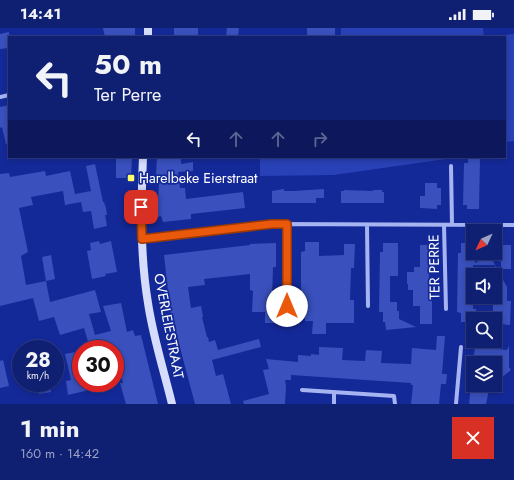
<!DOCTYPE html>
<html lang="en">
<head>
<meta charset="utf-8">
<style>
	body { margin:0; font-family:Jost,sans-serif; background:#182777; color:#f1f3f6; height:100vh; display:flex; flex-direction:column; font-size:15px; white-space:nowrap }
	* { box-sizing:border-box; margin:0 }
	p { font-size:13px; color:#9ba2c4 }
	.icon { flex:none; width:22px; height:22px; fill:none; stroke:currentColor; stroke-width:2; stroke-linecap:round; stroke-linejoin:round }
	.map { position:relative; height:376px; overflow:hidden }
	.panel { display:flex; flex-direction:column; background:#0f1f72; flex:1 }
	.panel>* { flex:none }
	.banner { position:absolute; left:8px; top:8px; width:498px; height:122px; border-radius:0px; box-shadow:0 2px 6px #0003,0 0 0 1px #2f3d84; background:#0f1f72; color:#f1f3f6; overflow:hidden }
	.needle { width:26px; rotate:226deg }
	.controls { position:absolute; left:466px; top:196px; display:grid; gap:8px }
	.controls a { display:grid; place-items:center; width:36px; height:36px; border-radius:0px; background:#0f1f72; box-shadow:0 2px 6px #0003,0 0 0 1px #2f3d84; font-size:20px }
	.speed { position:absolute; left:12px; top:312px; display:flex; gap:8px; font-size:20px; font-weight:700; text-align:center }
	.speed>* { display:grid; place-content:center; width:52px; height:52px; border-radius:50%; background:#0f1f72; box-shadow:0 2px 6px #0003,0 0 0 1px #2f3d84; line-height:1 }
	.speed small { font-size:10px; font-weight:400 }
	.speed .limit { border:6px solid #d22; background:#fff; color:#111 }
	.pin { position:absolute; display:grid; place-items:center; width:34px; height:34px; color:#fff; margin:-17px; border-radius:8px; box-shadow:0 2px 6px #0006 }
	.me { position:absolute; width:44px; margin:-22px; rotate:0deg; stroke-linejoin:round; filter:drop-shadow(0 0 3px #0008) }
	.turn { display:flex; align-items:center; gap:14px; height:84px; padding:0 20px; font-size:18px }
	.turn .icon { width:52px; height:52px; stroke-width:2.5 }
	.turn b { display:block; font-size:28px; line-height:34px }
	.lanes { display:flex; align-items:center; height:38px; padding:0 20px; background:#0003; justify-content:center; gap:20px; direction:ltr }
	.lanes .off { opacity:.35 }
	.round { display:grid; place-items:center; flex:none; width:42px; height:42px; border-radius:0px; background:#182777 }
	.summary { display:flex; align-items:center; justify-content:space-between; height:68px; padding:0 20px }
	h1 { font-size:24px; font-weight:700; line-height:30px }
	.status { display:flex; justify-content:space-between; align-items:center; height:28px; padding:0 20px; background:#0f1f72; direction:ltr }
	.status svg { height:11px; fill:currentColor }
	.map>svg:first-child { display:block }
	.green { fill:#2841b6 }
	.building { fill:#3950bd }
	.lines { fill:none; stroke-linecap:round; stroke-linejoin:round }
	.street { stroke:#a7b4f2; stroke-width:4 }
	.secondary { stroke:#d6dcfc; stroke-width:8 }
	.route-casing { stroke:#983908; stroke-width:10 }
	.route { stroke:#ea580c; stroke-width:7 }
	.poi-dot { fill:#fffd68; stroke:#142998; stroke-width:1.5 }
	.labels { text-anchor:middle; stroke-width:3.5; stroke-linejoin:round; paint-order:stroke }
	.poi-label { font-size:14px; fill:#fff; stroke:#142998; text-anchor:start }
	.street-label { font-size:14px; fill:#fff; stroke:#142998 }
</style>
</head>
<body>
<div class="status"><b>14:41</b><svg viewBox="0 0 49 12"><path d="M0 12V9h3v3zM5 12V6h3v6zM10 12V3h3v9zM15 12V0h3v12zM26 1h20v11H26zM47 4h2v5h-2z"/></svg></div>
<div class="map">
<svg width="514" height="376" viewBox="0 0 514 376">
	<rect width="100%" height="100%" fill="#142998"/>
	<path class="green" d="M 341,0 L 483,0 L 484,9 L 514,6 L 514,113 L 505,114 L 505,9 L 341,9 Z
		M 260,129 L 460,129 L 334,147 L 260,148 Z"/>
	<path class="building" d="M 103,0 L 135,0 L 135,9 L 105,9 Z
		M 174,0 L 198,0 L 198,9 L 174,9 Z
		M 227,0 L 239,0 L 238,9 L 226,9 Z
		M 307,0 L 335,0 L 335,9 L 307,9 Z
		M 9,4 L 9,20 L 0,21 L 0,6 Z
		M 9,77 L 9,116 L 6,116 L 2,99 L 0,100 L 0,79 Z
		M 116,129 L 132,129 L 131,150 L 116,150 Z
		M 157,129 L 181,129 L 181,136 L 193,134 L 193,143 L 178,144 L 180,160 L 185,160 L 186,171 L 243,164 L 245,180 L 191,186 L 191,191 L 163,194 L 161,188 L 157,189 L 159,156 L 156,147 Z
		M 468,131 L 480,131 L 479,181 L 467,181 L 467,177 L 463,177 L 464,135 L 468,135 Z
		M 95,136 L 103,174 L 104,174 L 106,180 L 107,187 L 105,187 L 107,198 L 94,201 L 91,183 L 83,184 L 81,174 L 65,177 L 63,163 L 31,169 L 33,177 L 19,180 L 28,224 L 21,228 L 26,257 L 46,253 L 50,274 L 95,262 L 101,284 L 89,286 L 95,307 L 111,303 L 103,278 L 121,275 L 127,304 L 133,302 L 135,308 L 141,307 L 158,376 L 126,376 L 120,355 L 123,355 L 115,321 L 110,321 L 108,316 L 90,320 L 84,300 L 60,307 L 54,289 L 39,293 L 33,270 L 0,278 L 0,146 L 9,145 L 10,149 L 45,143 L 46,148 L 70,143 L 75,166 L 91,163 L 86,138 Z
		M 425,155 L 437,155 L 437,160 L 441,160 L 441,177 L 437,177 L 437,181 L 420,180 L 420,168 L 425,168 Z
		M 284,161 L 284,163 L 294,163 L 324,161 L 324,170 L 316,170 L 316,175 L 272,175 L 272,163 Z
		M 344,162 L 373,163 L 373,162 L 382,162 L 382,164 L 384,164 L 384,175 L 341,175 L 341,163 L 344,163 Z
		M 99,213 L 100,216 L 111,213 L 117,244 L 105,246 L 106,248 L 92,251 L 87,223 L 91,222 L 90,215 Z
		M 305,214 L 319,214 L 319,228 L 344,227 L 344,216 L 355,216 L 354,240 L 351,240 L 350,272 L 354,272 L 354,295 L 326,295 L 326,306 L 312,306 L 313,293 L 305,293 L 305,283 L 301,283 L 301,224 L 305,223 Z
		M 276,215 L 276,239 L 273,239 L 272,271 L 276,271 L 276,295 L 265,295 L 265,284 L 252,284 L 253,263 L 250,262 L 250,246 L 204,251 L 205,257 L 188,259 L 191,280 L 201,278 L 203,289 L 202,289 L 207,309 L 208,309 L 209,314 L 215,312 L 218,322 L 259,311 L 261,319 L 212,332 L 216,348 L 223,346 L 231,376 L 195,376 L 170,282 L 164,227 L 250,217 L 250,216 Z
		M 383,215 L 398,215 L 398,248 L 390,248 L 390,274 L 397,274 L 397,283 L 399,283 L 399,291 L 416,299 L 386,302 L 385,294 L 383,294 L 383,284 L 379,284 L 380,224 L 383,224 Z
		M 461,215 L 473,215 L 473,225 L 475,225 L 475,235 L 490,227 L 495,237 L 473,237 L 473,281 L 476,281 L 476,291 L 473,291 L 473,294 L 461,294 L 461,285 L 457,284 L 458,225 L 461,225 Z
		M 420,217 L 433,217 L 433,240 L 429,240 L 429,272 L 432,272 L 432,296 L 420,296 L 420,278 L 413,278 L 413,262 L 408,262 L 408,256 L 407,256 L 407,244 L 414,244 L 414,239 L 420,239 Z
		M 501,217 L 511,217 L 511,241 L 501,241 Z
		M 51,227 L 55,251 L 46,253 L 42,229 Z
		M 495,237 L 507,259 L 507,273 L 511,273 L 510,297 L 500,296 L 500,283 L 493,283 L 493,269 L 495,269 Z
		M 437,308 L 445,308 L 442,346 L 447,346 L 446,356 L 441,356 L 439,376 L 411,376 L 413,357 L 411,357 L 411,355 L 291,347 L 291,352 L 285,352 L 286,358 L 285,376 L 244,376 L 243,373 L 269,366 L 263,342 L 269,341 L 266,331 L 298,334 L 298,327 L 311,328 L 311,326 L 319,327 L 319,319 L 343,320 L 342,332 L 365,333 L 366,322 L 382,323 L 381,335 L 411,336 L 412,320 L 436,322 Z
		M 509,318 L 509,339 L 511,342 L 495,355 L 495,350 L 502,335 L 473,335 L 475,319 L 507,322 Z
		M 81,323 L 81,355 L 106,355 L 106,358 L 68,367 L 66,353 L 71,352 L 65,326 Z
		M 3,332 L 9,358 L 0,360 L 0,333 Z
		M 37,355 L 49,355 L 51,364 L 39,366 Z
		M 471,357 L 490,357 L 486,376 L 469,376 Z"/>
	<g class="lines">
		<path class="street" d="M 0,69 L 9,67
			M 451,138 L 452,197
			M 367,197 L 368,278
			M 444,197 L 446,281
			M 142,211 L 273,196 L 514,197
			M 287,278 L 287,196
			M 302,362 L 394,368 L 395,376
			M 334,376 L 334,364
			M 456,376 L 461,319"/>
		<path class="secondary" d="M 148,9 L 148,0
			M 143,129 C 141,178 140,227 148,275 C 153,309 164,343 172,376"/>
	</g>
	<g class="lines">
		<g class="route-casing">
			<path id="route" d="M 141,179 L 142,211 L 272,196 L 287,196 L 287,278"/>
		</g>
		<use href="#route" class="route"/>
	</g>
	<rect class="poi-dot" x="127" y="146" width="8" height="8" rx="2"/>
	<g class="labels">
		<g class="poi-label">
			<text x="139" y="155">Harelbeke Eierstraat</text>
		</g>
		<g class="street-label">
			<text transform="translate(434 239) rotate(-91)" y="5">TER PERRE</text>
			<text transform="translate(169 298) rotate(79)" y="5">OVERLEIESTRAAT</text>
		</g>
	</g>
</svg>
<div class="controls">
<a><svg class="needle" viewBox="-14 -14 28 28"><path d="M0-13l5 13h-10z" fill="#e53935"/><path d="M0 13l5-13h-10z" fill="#9ba2c4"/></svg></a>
<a><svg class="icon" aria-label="sound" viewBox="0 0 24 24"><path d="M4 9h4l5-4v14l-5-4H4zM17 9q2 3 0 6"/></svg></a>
<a><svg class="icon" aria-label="search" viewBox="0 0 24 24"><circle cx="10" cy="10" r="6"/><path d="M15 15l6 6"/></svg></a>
<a><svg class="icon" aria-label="layers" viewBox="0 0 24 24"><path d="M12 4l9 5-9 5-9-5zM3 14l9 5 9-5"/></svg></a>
</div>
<div class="speed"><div>28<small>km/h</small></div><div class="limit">30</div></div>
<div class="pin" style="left:141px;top:179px;background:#d93025"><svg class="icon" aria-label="arrive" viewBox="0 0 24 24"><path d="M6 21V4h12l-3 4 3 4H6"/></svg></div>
<svg class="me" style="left:287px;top:278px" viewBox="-20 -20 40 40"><circle r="19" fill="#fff"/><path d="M0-13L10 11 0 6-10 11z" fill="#ea580c"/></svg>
<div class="banner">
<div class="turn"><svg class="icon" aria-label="left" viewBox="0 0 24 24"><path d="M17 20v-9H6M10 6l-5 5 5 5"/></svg><div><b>50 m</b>Ter Perre</div></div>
<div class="lanes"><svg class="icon" aria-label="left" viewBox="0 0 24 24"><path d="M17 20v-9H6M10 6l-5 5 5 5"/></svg><svg class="icon off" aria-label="ahead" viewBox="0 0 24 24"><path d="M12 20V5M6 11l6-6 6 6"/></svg><svg class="icon off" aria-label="ahead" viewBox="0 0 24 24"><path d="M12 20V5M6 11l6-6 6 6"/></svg><svg class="icon off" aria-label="right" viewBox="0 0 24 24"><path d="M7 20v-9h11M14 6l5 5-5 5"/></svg></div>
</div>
</div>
<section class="panel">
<div class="summary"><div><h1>1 min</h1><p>160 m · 14:42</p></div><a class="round" style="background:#d93025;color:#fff"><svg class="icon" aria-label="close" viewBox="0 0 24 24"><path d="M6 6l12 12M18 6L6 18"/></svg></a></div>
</section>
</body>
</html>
